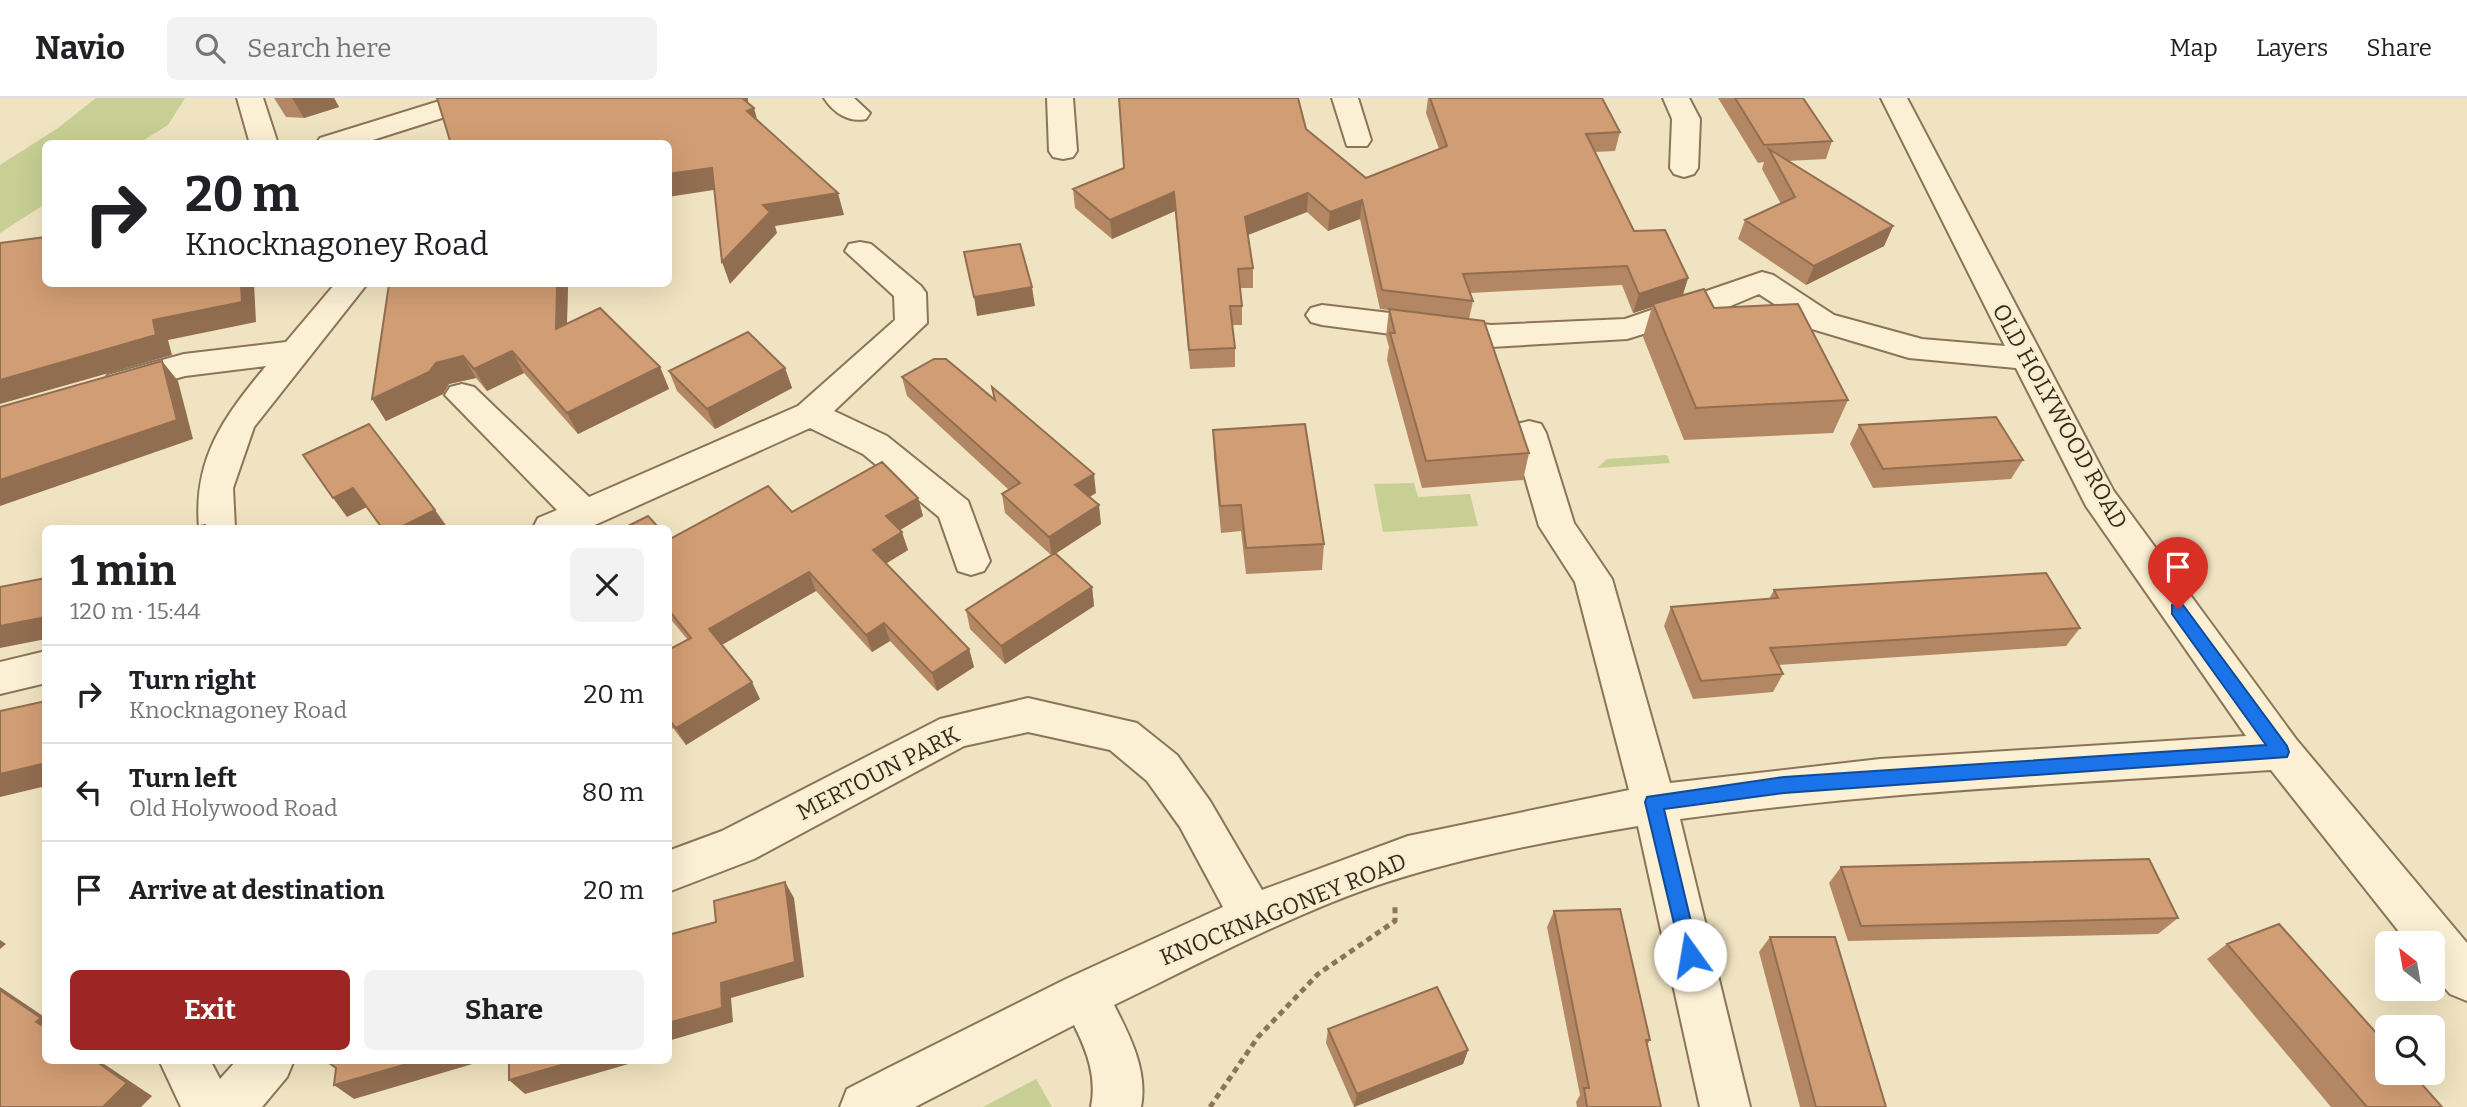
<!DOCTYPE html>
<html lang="en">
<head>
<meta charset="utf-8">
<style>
	body { margin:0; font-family:Bitter,serif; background:#f2f2f2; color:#202124; height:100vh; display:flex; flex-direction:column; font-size:26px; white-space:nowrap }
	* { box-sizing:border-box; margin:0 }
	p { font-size:23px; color:#757577 }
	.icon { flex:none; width:38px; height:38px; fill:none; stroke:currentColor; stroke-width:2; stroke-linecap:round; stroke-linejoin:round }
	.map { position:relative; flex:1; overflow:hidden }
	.sheet { position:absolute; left:42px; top:427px; width:630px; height:539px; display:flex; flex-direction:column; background:#fff; border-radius:10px; box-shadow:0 7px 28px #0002 }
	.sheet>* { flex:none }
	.guide { position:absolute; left:42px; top:42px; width:630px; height:147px; border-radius:10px; box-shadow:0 7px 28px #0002; background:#fff; color:#202124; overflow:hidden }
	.needle { width:46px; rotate:329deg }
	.tools { position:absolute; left:2375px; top:833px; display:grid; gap:14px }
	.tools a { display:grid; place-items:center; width:70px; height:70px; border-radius:10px; background:#fff; box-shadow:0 7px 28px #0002; font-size:35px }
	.pin { position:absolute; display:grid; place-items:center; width:60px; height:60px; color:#fff; margin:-72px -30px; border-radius:50% 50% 50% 0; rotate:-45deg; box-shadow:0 0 7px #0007 }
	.pin .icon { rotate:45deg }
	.me { position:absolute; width:77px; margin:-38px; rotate:347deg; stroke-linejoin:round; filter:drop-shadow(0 0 5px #0008) }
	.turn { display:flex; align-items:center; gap:24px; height:147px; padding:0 28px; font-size:32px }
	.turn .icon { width:91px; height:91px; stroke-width:2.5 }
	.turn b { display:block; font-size:49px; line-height:60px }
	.round { display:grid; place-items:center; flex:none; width:74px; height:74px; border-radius:10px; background:#f2f2f2 }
	.headline { display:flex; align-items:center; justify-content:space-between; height:119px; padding:0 28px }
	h1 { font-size:42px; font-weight:700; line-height:52px }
	.button { display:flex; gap:14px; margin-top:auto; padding:14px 28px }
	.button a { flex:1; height:80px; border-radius:10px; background:#9d2624; color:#fff; font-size:28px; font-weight:700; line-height:80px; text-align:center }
	.button a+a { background:#f2f2f2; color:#202124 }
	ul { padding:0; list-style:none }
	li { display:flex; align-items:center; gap:21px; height:98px; padding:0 28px; border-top:2px solid #e0e0e0 }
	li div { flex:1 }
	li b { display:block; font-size:26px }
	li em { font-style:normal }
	header { display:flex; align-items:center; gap:42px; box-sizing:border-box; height:98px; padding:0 35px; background:#fff; border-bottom:2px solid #e0e0e0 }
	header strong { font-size:33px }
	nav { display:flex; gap:38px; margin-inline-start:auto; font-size:24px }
	.search { width:490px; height:63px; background:#f2f2f2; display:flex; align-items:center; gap:18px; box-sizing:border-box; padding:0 24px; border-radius:10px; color:#757577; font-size:26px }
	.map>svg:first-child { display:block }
	.green { fill:#c7cf94 }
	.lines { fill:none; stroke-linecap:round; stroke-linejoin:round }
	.minor-casing { stroke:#8b7457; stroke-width:4 }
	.path { stroke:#8b7457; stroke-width:5; stroke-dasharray:6 4.5; stroke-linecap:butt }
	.minor { fill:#fbf0d4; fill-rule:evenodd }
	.wall { fill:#b48764 }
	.shaded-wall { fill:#926e51 }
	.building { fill:#d19d74; stroke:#926e51; stroke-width:2 }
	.route { fill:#1a73e8; stroke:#114b97; stroke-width:2 }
	.labels { text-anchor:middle; stroke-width:5; stroke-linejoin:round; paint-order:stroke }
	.street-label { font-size:23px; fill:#392b1c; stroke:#f7edd1 }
</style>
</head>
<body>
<header>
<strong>Navio</strong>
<div class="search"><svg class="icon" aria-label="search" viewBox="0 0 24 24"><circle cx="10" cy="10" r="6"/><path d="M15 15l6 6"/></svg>Search here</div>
<nav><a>Map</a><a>Layers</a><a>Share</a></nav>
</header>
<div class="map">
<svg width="2467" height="1009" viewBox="0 0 2467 1009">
	<rect width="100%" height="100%" fill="#f0e3c1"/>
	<path class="green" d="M 96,0 L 185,0 L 168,27 L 139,45 L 46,46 L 45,106 L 0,135 L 0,67 L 58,30 Z
		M 1667,357 L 1670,365 L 1597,370 L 1607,361 Z
		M 1414,385 L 1418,399 L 1470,396 L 1478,428 L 1383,434 L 1374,386 Z
		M 1036,981 L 1052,1009 L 983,1009 Z"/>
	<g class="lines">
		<g class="minor-casing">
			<path id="minor" d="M 237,0 L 263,0 L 278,46 L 250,46 Z
				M 449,0 L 490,0 L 486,6 L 360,46 L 316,46 L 320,40 Z
				M 824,0 L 854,0 L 870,15 L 866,21 C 848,25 833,14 824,0 Z
				M 1047,0 L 1073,0 L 1077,53 L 1073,59 L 1063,61 L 1053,59 L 1049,53 Z
				M 1332,0 L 1358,0 L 1371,42 L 1367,48 L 1347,48 Z
				M 1663,0 L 1689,0 L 1700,21 L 1698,70 L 1694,76 L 1684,79 L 1674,76 L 1670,70 L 1672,21 Z
				M 1881,0 L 1907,0 L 2113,392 L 2296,641 L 2467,845 L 2467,903 L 2450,896 L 2432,875 L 2432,845 L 2408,845 L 2271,672 C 2073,685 1876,694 1680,721 L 1750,1009 L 1700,1009 L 1638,728 C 1549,743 1457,760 1372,789 C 1284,820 1199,866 1114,907 C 1130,938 1148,973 1141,1009 L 1091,1009 C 1097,979 1087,953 1074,927 L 915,1009 L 840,1009 L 847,991 L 886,971 L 1066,881 L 1223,809 L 1180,729 L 1147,683 L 1110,652 L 1028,634 L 964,648 L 754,761 L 668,794 L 668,753 L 722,733 L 940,621 L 1028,600 L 1137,625 L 1177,657 L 1210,703 L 1262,792 L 1408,738 L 1629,692 L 1575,484 L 1539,428 L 1512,335 L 1517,326 L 1529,323 L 1541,326 L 1546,335 L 1574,425 L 1612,481 L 1670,685 L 1880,661 L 2246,638 L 2086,408 L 2016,270 L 1909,260 L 1812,231 L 1759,196 L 1721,212 L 1627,241 L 1491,249 L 1322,227 L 1311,224 L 1306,217 L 1311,210 L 1322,207 L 1491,227 L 1625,221 L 1762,174 L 1773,177 L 1834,217 L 1922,241 L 2005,248 Z
				M 860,144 L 871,146 L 921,188 L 926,195 L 927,225 L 834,313 L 887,338 L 968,403 L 990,463 L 984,473 L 971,477 L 958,473 L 939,419 L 863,356 L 810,330 L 597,426 L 585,430 L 533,430 L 538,420 L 557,412 L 445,297 L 450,289 L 462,286 L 474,289 L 589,399 L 798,308 L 895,222 L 894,198 L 845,153 L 849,146 Z
				M 335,186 L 367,186 L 254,329 L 233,390 L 235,430 L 199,430 C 193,360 224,319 266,268 L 185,278 L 120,296 L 108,293 L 103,285 L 108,277 L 184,256 L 286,244 Z
				M 46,553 L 46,585 L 0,596 L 0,564 Z
				M 159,962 L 210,962 L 220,981 L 237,962 L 294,962 L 287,979 L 262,1009 L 181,1009 Z"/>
		</g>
		<path class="path" d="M 1210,1009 L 1258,939 L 1318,876 L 1395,823 L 1395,809"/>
		<use href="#minor" class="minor"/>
	</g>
	<path class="wall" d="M 274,0 L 334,0 L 339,9 L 304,20 L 286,19 Z
		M 1428,0 L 1602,0 L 1620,34 L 1615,53 L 1595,54 L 1634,133 L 1688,180 L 1683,197 L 1714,210 L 1848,302 L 1833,335 L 1684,342 L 1643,239 L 1652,209 L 1633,215 L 1622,187 L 1470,195 L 1473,203 L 1469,221 L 1529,355 L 1523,382 L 1422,390 L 1387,262 L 1389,249 L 1386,238 L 1389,212 L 1380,211 L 1360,121 L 1328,133 L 1307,114 L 1248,137 L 1253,170 L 1253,190 L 1240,190 L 1242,208 L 1242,227 L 1232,227 L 1235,250 L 1235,269 L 1190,271 L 1175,113 L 1112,141 L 1075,110 L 1073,91 L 1306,31 L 1366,80 L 1439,51 L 1426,15 Z
		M 1718,0 L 1803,0 L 1832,43 L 1826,61 L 1787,63 L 1893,128 L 1884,148 L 1806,187 L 1738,141 L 1745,122 L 1781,106 L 1762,71 L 1764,64 L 1758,65 Z
		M 389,186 L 568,186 L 567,226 L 660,269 L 669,291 L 578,336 L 524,275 L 487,293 L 476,280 L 449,286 L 443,296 L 386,323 L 372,301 Z
		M 785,270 L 792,290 L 715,331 L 677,293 L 669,273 Z
		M 902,279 L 1096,395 L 1089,399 L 1101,426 L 1055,456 L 1092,489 L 1094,508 L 1005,566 L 970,531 L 966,512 L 1051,457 L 1005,415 L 1002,396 L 1009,392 L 907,298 Z
		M 1859,327 L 2023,362 L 2011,381 L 1873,390 L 1850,346 Z
		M 1213,332 L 1324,446 L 1322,472 L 1246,476 L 1241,433 L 1221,435 L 1214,359 Z
		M 918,400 L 923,418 L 900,432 L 908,452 L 886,465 L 969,551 L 974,569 L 937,593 L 890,543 L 872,554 L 816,493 L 722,547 L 760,601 L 686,647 L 673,630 L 668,633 L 668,552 L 688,542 L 668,518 L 668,442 L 792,414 Z
		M 1774,492 L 2080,530 L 2066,548 L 1778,567 L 1783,576 L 1773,594 L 1693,601 L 1664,528 L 1671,509 L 1769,501 Z
		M 1841,769 L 2178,820 L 2158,836 L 1848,843 L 1829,785 Z
		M 1554,813 L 1650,942 L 1647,947 L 1661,1009 L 1577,1009 L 1576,1004 L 1580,997 L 1547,829 Z
		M 1770,839 L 1886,1009 L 1800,1009 L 1759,854 Z
		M 2227,846 L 2442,1009 L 2331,1009 L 2207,861 Z
		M 1328,931 L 1468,952 L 1463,966 L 1354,1009 L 1326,945 Z"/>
	<path class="shaded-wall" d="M 292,0 L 334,0 L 339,9 L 304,20 Z
		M 741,0 L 748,0 L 748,13 L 754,10 L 760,32 L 747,15 Z
		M 712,70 L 720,91 L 668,99 L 668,76 Z
		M 1174,94 L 1175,113 L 1112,141 L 1110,122 Z
		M 838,95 L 844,117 L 775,128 L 777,135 L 730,186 L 722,164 L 763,107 Z
		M 1308,95 L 1307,114 L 1245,138 L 1245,119 Z
		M 1362,102 L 1360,121 L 1328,133 L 1330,114 Z
		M 1893,128 L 1884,148 L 1806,187 L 1814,168 Z
		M 1688,180 L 1682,199 L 1653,206 L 1652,209 L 1633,215 L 1639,196 Z
		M 241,186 L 254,186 L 256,224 L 168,242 L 172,257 L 0,306 L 0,282 L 153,222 Z
		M 557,186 L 568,186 L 566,253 L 556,231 Z
		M 1032,189 L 1035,208 L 977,218 L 974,199 Z
		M 512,253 L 524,275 L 487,293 L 474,271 Z
		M 463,258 L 476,280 L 449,286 L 443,296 L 386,323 L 372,301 L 436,265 Z
		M 162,263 L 178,283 L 193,341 L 0,408 L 0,382 Z
		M 660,269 L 669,291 L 578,336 L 567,315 Z
		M 785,270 L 792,290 L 715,331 L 707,311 Z
		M 1094,376 L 1096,395 L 1078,406 L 1075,387 Z
		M 353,390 L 367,409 L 347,419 L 333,400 Z
		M 918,400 L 923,418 L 892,437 L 886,418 Z
		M 1099,407 L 1101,426 L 1052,458 L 1049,439 Z
		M 435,412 L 448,430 L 399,430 Z
		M 902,434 L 908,452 L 879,470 L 873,452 Z
		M 809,474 L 816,493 L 718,549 L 709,531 Z
		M 1092,489 L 1094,508 L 1005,566 L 1001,548 Z
		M 46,519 L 46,541 L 0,550 L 0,528 Z
		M 884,525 L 890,543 L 872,554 L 866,537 Z
		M 969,551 L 974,569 L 937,593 L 932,575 Z
		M 752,584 L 760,601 L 686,647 L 676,630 Z
		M 668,622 L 673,630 L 668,633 Z
		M 46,665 L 46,688 L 0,699 L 0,676 Z
		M 785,784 L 794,800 L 804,879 L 731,900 L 733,924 L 668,943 L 668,925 L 721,885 Z
		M 0,842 L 6,846 L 0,851 Z
		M 0,889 L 46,920 L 46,930 L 36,924 L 0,892 Z
		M 1468,952 L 1463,966 L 1354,1009 L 1357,996 Z
		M 94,962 L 98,962 L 152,998 L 141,1009 L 103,1009 Z
		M 421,962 L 486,962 L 354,1001 L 334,987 Z
		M 579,962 L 632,962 L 632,965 L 525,996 L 509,982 Z"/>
	<path class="building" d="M 437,0 L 742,0 L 754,10 L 747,13 L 838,95 L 763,107 L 770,114 L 722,164 L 712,70 L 668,76 L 668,46 L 451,46 Z
		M 1119,0 L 1298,0 L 1306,31 L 1366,80 L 1447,48 L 1430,0 L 1602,0 L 1620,34 L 1586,36 L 1634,133 L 1665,132 L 1688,180 L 1639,196 L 1627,168 L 1463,176 L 1473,203 L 1382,192 L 1362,102 L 1330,114 L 1308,95 L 1245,119 L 1253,170 L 1238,171 L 1242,208 L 1230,208 L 1235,250 L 1189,252 L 1174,94 L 1110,122 L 1073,91 L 1124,70 Z
		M 1735,0 L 1803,0 L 1832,43 L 1764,47 Z
		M 1769,51 L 1893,128 L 1814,168 L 1745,122 L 1795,99 Z
		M 46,139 L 46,186 L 241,186 L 242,204 L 153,222 L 156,237 L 0,282 L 0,145 Z
		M 1020,146 L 1032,189 L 974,199 L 964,154 Z
		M 389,186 L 557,186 L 556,231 L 600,210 L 660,269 L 567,315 L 512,253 L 474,271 L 463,258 L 436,265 L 429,274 L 372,301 Z
		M 1704,191 L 1714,210 L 1798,206 L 1848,302 L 1696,310 L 1653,206 Z
		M 1389,211 L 1484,223 L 1529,355 L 1426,363 L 1390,235 L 1395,235 Z
		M 748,234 L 785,270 L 707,311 L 669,273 Z
		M 934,261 L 946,261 L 995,302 L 992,289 L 1094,376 L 1075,387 L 1099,407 L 1049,439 L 1002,396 L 1020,385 L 902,279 Z
		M 162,263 L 177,322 L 0,382 L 0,309 Z
		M 1996,319 L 2023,362 L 1883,371 L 1859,327 Z
		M 369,326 L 435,412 L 399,430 L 382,430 L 353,390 L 333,400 L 303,357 Z
		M 1305,326 L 1324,446 L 1246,450 L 1241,407 L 1220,408 L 1213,332 Z
		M 882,364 L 918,400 L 886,418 L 902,434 L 873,452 L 969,551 L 932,575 L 884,525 L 866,537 L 809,474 L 709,531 L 752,584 L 676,630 L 668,620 L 668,552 L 691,540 L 668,511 L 668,442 L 768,388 L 792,414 Z
		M 648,418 L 659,430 L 624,430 Z
		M 206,427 L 200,430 L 185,430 Z
		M 1055,455 L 1092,489 L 1001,548 L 966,512 Z
		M 2046,475 L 2080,530 L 1770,550 L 1783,576 L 1701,583 L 1671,509 L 1778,500 L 1774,492 Z
		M 46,480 L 46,519 L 0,528 L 0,489 Z
		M 46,603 L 46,665 L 0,676 L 0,613 Z
		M 2149,761 L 2178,820 L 1861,828 L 1841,769 Z
		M 785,784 L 795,864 L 721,885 L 722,910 L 668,925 L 668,837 L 716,824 L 714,803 Z
		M 1620,811 L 1650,942 L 1646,942 L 1661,1009 L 1587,1009 L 1584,990 L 1589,990 L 1554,813 Z
		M 2279,826 L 2387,947 L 2387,975 L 2412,975 L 2442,1009 L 2367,1009 L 2227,846 Z
		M 1770,839 L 1835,839 L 1886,1009 L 1816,1009 Z
		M 1437,889 L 1468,952 L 1357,996 L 1328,931 Z
		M 0,892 L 41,920 L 36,924 L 46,930 L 46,962 L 94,962 L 127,985 L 103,1009 L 0,1009 Z
		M 325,962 L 421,962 L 334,987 L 336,970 Z
		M 509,962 L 579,962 L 509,982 Z"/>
	<path class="route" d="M 2178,505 L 2183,507 L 2287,648 L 2289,654 L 2287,659 L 1784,695 L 1664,711 L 1699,857 L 1696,863 L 1690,866 L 1683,863 L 1645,704 L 1647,699 L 1784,679 L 2266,647 L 2172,516 L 2172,507 Z"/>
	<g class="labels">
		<g class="street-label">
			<text transform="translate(2060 318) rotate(61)" y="8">OLD HOLYWOOD ROAD</text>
			<text transform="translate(878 675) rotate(-27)" y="8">MERTOUN PARK</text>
			<text transform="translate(1283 811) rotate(-22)" y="8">KNOCKNAGONEY ROAD</text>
		</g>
	</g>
</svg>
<div class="tools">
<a><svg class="needle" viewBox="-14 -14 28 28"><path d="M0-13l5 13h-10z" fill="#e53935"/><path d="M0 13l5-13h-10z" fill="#757577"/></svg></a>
<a><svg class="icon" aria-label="search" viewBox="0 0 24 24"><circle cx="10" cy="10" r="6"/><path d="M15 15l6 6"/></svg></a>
</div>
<div class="pin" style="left:2178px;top:511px;background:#d93025"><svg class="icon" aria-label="arrive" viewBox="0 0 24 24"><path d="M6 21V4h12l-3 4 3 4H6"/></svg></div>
<svg class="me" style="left:1690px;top:857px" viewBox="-20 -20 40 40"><circle r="19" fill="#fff"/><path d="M0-13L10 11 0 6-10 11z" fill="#1a73e8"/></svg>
<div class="guide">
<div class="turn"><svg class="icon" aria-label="right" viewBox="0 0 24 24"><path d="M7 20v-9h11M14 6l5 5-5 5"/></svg><div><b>20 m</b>Knocknagoney Road</div></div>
</div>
<section class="sheet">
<div class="headline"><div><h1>1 min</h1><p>120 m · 15:44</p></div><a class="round"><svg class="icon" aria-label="close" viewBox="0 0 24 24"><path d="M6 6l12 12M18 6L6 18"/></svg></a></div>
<ul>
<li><svg class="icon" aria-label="right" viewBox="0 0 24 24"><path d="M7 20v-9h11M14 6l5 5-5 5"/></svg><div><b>Turn right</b><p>Knocknagoney Road</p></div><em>20 m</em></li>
<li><svg class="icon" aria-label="left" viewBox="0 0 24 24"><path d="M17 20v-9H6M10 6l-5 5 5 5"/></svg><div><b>Turn left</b><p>Old Holywood Road</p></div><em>80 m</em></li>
<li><svg class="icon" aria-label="arrive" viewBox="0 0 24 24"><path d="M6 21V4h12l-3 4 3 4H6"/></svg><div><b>Arrive at destination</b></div><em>20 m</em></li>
</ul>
<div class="button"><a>Exit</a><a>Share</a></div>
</section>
</div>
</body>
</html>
